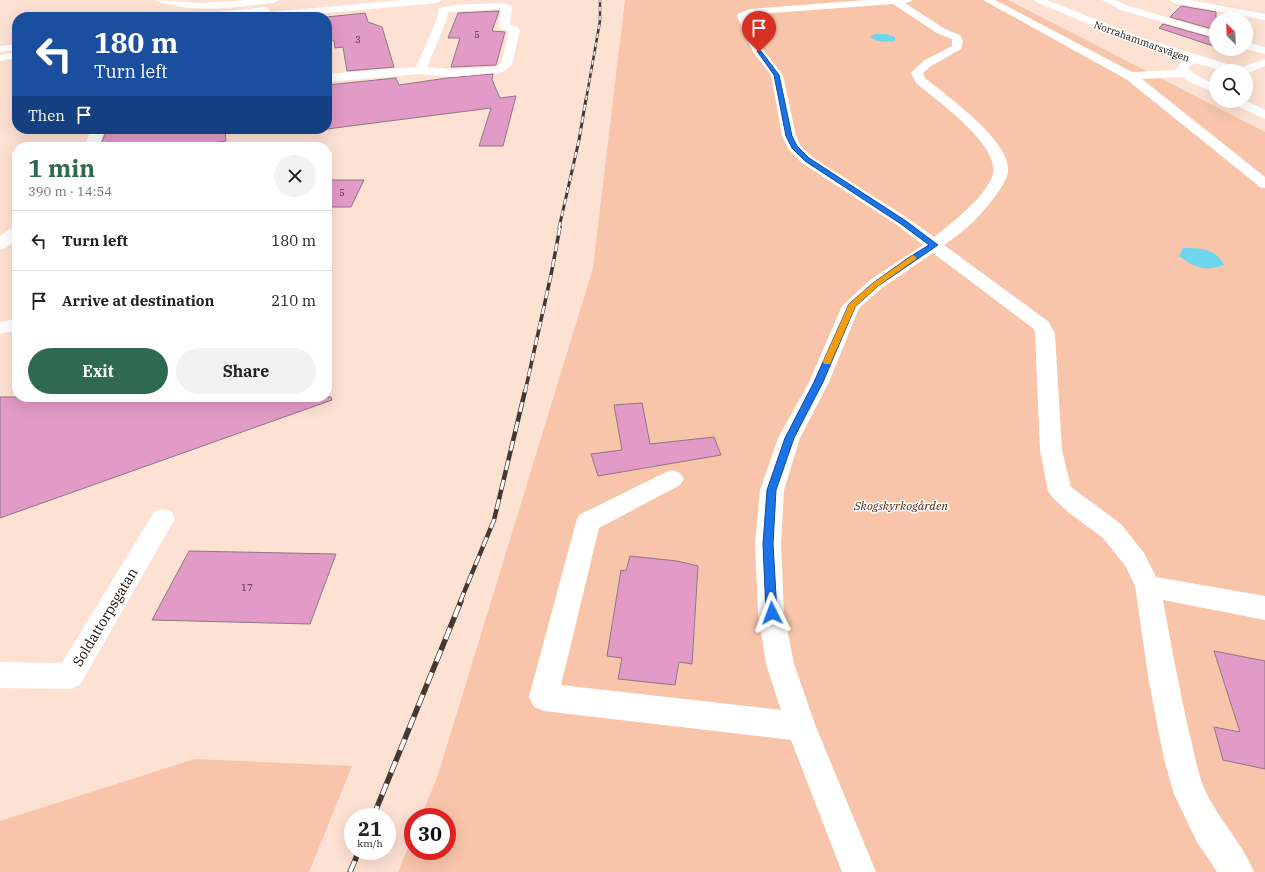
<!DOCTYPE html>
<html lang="en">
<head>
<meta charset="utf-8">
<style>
	body { margin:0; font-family:"IBM Plex Serif",serif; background:#f2f2f2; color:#222; height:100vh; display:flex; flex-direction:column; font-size:15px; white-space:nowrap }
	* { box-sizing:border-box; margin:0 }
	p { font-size:13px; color:#767676 }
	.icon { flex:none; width:22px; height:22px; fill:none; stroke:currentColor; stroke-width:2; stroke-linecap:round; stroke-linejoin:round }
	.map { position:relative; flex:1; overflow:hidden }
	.sheet { position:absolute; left:12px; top:142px; width:320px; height:260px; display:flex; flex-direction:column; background:#fff; border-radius:16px; box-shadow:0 4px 16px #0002 }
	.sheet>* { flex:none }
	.top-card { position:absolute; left:12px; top:12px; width:320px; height:122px; border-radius:16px; box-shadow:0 4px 16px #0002; background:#1a4fa0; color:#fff; overflow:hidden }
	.needle { width:26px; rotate:336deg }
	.fabs { position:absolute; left:1209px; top:12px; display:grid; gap:8px }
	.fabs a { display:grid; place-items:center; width:44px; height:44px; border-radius:50%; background:#fff; box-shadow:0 4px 16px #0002; font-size:20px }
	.speed { position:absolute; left:344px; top:808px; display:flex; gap:8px; font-size:20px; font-weight:700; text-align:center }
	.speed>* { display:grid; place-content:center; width:52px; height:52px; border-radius:50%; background:#fff; box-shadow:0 4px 16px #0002; line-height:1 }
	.speed small { font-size:10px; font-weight:400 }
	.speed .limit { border:6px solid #d22; background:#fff; color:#111 }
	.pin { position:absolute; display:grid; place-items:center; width:34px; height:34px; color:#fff; margin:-41px -17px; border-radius:50% 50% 50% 0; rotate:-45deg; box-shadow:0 0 4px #0007 }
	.pin .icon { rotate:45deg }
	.me { position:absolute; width:44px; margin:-22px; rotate:357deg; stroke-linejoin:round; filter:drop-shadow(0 0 3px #0008) }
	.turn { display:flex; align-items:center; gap:14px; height:84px; padding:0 16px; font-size:18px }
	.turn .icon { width:52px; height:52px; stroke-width:2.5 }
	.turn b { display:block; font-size:28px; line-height:34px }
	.then { display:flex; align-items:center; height:38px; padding:0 16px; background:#0003; gap:8px; font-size:15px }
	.round { display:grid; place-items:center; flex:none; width:42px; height:42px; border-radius:21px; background:#f2f2f2 }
	.overview { display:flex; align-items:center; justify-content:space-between; height:68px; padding:0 16px }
	h1 { font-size:24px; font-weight:700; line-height:30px; color:#306951 }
	.button { display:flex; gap:8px; margin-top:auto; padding:8px 16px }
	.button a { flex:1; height:46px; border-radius:24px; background:#306951; color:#fff; font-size:16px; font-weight:700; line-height:46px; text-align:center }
	.button a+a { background:#f2f2f2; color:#222 }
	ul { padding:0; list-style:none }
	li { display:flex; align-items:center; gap:12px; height:60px; padding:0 16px; border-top:1px solid #e0e0e0 }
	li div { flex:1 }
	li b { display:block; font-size:15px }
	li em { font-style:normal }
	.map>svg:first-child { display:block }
	.green { fill:#f8c5aa }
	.water { fill:#6dd6ec }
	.building { fill:#e29ac6; stroke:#8f7785 }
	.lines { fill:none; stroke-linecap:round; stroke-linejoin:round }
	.minor { fill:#fff; fill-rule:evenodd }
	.highway { fill:#fff; fill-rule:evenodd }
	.rail-far4-casing { stroke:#453831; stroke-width:2.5 }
	.rail-far3-casing { stroke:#453831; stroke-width:3 }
	.rail-far2-casing { stroke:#453831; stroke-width:3.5 }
	.rail-far1-casing { stroke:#453831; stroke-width:4.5 }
	.rail-casing { stroke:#453831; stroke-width:5.5 }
	.rail-far4 { stroke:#fff; stroke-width:1.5; stroke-dasharray:4.5; stroke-linecap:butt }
	.rail-far3 { stroke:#fff; stroke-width:2; stroke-dasharray:6; stroke-linecap:butt }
	.rail-far2 { stroke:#fff; stroke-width:2.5; stroke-dasharray:8; stroke-linecap:butt }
	.rail-far1 { stroke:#fff; stroke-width:3; stroke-dasharray:10; stroke-linecap:butt }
	.rail { stroke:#fff; stroke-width:4; stroke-dasharray:12; stroke-linecap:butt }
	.route { fill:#1a73e8; stroke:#114b97 }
	.slow { fill:#f59e0b }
	.labels { text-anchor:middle; stroke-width:3; stroke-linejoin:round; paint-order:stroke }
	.far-number-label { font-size:9px; fill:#493038 }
	.far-street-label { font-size:10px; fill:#160d08; stroke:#fff }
	.number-label { font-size:10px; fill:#493038 }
	.park-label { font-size:12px; font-style:italic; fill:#4b1e01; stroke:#fff }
	.near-street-label { font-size:14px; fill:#160d08; stroke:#fff }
</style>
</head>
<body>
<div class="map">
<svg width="1265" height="872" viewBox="0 0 1265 872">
	<rect width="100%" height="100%" fill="#fde1d2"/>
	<path class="green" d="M 625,0 L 1008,0 L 1265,132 L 1265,872 L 398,872 L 413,836 L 413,851 L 447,851 L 447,817 L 421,817 L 438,775 L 593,268 Z
		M 195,759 L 352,766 L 309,872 L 0,872 L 0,821 Z"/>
	<path class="water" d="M 875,34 L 886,34 L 895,37 L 895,41 C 886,42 878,43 870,37 Z
		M 1183,248 C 1201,248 1215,248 1224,265 C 1204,272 1195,268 1179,256 Z"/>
	<path class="building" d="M 1181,6 L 1216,12 L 1216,30 L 1170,17 Z
		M 499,11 L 492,31 L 505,32 L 496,65 L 451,67 L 460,38 L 448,38 L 458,13 Z
		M 365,13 L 368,22 L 382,27 L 394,67 L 347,71 L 343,47 L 335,48 L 334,41 L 327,38 L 327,17 Z
		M 1163,24 L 1216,39 L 1216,47 L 1159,28 Z
		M 493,74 L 492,80 L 500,98 L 516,96 L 503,146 L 479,146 L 491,108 L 327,129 L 327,85 L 396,78 L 399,85 L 447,78 Z
		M 145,129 L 225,129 L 226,141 L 181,147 L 100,147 L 105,134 Z
		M 327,180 L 364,180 L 351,207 L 327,207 Z
		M 0,397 L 331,397 L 332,400 L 0,518 Z
		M 642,403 L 650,444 L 714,437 L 721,455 L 598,476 L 591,454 L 622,450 L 614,405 Z
		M 189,551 L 336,554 L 310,624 L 152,620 Z
		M 630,556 L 677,561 L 698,566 L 692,664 L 679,662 L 675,685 L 618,679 L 622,658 L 607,656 L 621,570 L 626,571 Z
		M 1214,651 L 1265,661 L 1265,769 L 1223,760 L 1214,727 L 1240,732 Z"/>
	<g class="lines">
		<path class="minor" d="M 157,0 L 201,3 L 247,0 L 279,0 L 274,3 C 235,7 196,14 159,2 Z
			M 867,0 L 912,0 L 910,2 L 905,3 L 945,29 L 960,35 L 963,41 L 961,49 L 931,66 L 923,73 L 925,78 C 947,96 1012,142 1008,172 C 1007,185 979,217 969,226 C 961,233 952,239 944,245 L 1049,322 L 1055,334 L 1062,450 L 1071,487 L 1121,524 L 1144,553 L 1156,577 L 1265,596 L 1265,620 L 1163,600 C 1171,644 1179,688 1189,732 C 1194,750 1197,771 1204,788 C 1217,818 1242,842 1254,872 L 1217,872 L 1197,842 L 1174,794 L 1164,759 L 1149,682 L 1135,586 L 1126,567 L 1103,538 L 1068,512 L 1052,497 L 1048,491 L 1040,450 L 1035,334 L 1034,329 L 933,253 L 882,288 L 859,308 L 829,382 L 800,438 L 784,490 L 781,544 L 784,613 L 794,664 L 816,727 L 876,872 L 842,872 L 791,740 L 544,711 L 534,707 L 529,697 L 576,522 L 579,515 L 664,473 L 672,470 L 680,473 L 684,479 L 680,485 L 599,528 L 561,685 L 781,710 L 766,664 L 758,613 L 755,544 L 760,490 L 778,438 L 809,382 L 842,306 L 870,280 L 923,245 L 897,225 L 802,163 L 789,150 L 782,136 L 771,75 L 753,52 L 737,16 L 738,14 L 750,9 ZM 893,4 L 937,33 L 952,39 L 952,46 L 923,61 L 911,73 L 916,83 C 936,100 999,144 993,173 C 990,193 950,225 934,237 L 909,219 L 812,157 L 800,145 L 796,136 L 783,75 L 764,51 L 748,17 L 760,14 Z
			M 983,0 L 995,0 L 1132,72 L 1176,70 L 1181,62 L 1185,59 L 1108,32 L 1036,2 L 1034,0 L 1047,0 L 1140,37 L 1240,68 L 1265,59 L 1265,66 L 1246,74 L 1246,71 L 1224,71 L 1196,63 L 1190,66 L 1188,69 L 1196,75 L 1216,85 L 1216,94 L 1188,81 L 1183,77 L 1142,79 L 1265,177 L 1265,188 L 1260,187 L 1126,79 Z
			M 1102,0 L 1115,0 L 1129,6 L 1216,32 L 1216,38 L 1121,10 Z
			M 1169,0 L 1190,0 L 1265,14 L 1265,20 L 1174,3 Z
			M 502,3 L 511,6 L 512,8 L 510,24 L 519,28 L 520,30 L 512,65 L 503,72 L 452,77 L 420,74 L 327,82 L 327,74 L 416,67 L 437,19 L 439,8 L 453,5 ZM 501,9 L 499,26 L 500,28 L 509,32 L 501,63 L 496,67 L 452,69 L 427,67 L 447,19 L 448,12 Z
			M 1246,42 L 1265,47 L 1265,54 L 1246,49 Z
			M 17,52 L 17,58 L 0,61 L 0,55 Z
			M 1231,101 L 1246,101 L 1265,110 L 1265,119 L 1233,104 Z
			M 91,129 L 105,129 L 98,147 L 84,147 Z
			M 17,226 L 17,239 L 6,248 L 0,249 L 0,236 L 11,228 Z
			M 17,318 L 17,330 L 0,334 L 0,322 Z
			M 163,509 L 172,512 L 175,519 L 80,685 L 70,689 L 0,688 L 0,662 L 62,663 L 154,512 Z"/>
		<path class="highway" d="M 404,0 L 442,0 L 437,3 L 284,17 L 245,17 L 246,15 L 228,17 L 194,17 L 199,14 L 265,7 L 270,10 L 268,12 Z
			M 17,44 L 17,50 L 0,52 L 0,46 Z"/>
		<g class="rail-far4-casing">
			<path id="rail-far4" d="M 586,100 L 600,21 L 600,0"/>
		</g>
		<g class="rail-far3-casing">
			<path id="rail-far3" d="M 559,228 L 579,140 L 586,99"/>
		</g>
		<g class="rail-far2-casing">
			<path id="rail-far2" d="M 525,392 L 551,275 L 560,227"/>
		</g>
		<g class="rail-far1-casing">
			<path id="rail-far1" d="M 460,602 L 494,520 L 525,391"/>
		</g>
		<g class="rail-casing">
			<path id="rail" d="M 373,817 L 461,601
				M 350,872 L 359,851"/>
		</g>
		<use href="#rail-far4" class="rail-far4"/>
		<use href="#rail-far3" class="rail-far3"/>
		<use href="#rail-far2" class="rail-far2"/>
		<use href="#rail-far1" class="rail-far1"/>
		<use href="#rail" class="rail"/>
	</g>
	<path class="route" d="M 757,51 L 761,51 L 779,75 L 792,136 L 797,146 L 809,158 L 906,221 L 938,245 L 878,286 L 855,307 L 823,382 L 794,438 L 776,490 L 773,544 L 777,613 L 775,617 L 772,618 L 768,617 L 766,613 L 763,544 L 767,490 L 785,438 L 814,382 L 849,304 L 873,283 L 908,258 L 929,245 L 901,224 L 805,161 L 792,148 L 786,136 L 774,75 Z"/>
	<path class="slow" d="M 913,255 L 917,258 L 916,259 L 878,286 L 855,307 L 831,362 L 830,364 L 824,364 L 823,362 L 849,304 L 873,283 Z"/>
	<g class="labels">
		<g class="far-number-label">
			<text x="477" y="38">5</text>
			<text x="358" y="43">3</text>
			<text x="342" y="196">5</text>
		</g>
		<g class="far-street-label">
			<text transform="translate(1142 41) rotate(20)" y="4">Norrahammarsvägen</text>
		</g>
		<g class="number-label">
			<text x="247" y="591">17</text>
		</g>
		<g class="park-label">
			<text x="901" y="510">Skogskyrkogården</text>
		</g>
		<g class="near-street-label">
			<text transform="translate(105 617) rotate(-59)" y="5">Soldattorpsgatan</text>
		</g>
	</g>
</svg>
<div class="fabs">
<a><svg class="needle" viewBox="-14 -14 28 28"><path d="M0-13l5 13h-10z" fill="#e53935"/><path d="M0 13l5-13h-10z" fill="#767676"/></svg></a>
<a><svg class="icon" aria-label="search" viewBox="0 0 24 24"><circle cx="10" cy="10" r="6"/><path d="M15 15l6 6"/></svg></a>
</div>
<div class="speed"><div>21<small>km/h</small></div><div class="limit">30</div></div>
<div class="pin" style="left:759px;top:52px;background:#d93025"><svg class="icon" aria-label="arrive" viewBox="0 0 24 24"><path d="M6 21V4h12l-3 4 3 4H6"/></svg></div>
<svg class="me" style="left:772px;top:613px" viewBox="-20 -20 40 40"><path d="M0-17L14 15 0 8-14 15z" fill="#1a73e8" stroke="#fff" stroke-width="4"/></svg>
<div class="top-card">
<div class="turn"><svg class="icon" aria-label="left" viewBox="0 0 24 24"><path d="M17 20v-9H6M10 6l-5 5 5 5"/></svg><div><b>180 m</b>Turn left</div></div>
<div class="then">Then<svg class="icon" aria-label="arrive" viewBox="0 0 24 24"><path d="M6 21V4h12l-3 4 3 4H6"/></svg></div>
</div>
<section class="sheet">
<div class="overview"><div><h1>1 min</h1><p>390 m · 14:54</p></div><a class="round"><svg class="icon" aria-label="close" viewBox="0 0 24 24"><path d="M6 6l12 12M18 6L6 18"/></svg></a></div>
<ul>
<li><svg class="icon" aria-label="left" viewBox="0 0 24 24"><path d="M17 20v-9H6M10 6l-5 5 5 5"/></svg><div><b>Turn left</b></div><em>180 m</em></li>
<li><svg class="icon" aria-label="arrive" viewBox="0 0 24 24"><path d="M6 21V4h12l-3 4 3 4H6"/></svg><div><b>Arrive at destination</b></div><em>210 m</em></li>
</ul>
<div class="button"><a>Exit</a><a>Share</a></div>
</section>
</div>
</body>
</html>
